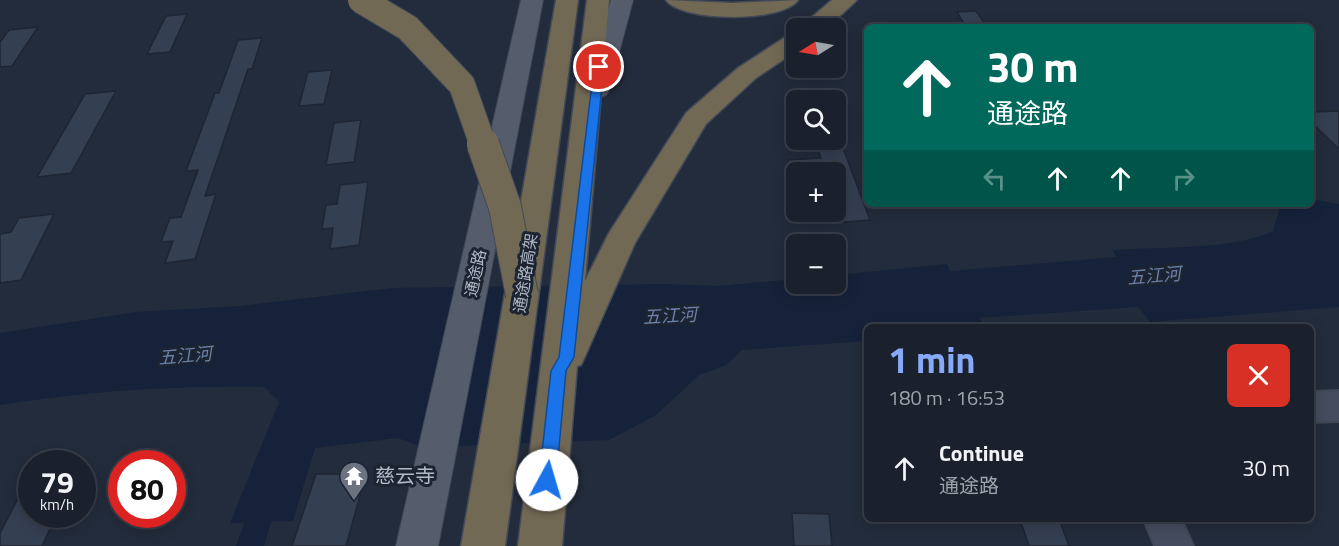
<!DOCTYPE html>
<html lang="en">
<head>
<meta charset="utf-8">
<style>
	body { margin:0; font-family:"Titillium Web","Noto Sans SC",sans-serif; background:#232935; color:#f1f3f6; height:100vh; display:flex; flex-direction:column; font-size:22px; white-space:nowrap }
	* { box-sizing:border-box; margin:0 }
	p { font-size:20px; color:#9fa3aa }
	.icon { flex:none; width:33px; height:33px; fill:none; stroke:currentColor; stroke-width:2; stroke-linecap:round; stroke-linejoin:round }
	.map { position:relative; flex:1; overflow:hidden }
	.details { position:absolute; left:864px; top:324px; width:450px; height:198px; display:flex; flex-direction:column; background:#1a212d; border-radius:9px; box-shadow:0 3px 15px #0003,0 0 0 2px #383e49 }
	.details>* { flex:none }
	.top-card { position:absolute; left:864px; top:24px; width:450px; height:183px; border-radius:9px; box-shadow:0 3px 15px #0003,0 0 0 2px #383e49; background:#00695c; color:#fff; overflow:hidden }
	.needle { width:39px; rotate:259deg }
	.fabs { position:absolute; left:786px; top:18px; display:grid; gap:12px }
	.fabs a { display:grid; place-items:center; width:60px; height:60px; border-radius:9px; background:#1a212d; box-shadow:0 3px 15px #0003,0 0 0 2px #383e49; font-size:30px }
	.speed { position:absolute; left:18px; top:450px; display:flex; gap:12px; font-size:30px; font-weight:700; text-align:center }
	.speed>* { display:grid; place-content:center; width:78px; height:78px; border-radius:50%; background:#1a212d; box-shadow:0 3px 15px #0003,0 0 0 2px #383e49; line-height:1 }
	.speed small { font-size:15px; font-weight:400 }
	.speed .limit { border:9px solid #d22; background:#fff; color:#111 }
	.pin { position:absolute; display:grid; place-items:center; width:51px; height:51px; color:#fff; margin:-26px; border:3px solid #fff; border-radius:50%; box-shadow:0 2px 6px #0007 }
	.me { position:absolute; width:66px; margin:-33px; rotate:6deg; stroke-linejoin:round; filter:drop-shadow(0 0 4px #0008) }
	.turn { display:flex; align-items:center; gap:21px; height:126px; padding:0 24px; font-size:27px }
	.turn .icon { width:78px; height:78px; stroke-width:2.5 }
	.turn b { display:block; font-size:42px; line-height:51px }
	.lanes { display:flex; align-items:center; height:57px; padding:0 24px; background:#0003; justify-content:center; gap:30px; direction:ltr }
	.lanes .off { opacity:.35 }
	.round { display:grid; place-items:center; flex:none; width:63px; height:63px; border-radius:9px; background:#232935 }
	.summary { display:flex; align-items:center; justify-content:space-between; height:102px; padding:0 24px }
	h1 { font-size:36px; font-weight:700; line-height:45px; color:#87aaf8 }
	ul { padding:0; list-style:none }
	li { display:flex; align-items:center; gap:18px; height:84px; padding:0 24px }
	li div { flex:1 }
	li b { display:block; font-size:22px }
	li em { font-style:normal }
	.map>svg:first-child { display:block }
	.water { fill:#16223a }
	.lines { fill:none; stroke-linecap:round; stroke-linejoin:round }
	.canal { fill:#16223a; fill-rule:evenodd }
	.building { fill:#353f52; stroke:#1e2533; stroke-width:1.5 }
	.secondary-casing { stroke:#404755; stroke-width:4 }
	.primary-casing { stroke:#404755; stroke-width:2 }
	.highway-casing { stroke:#424957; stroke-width:3 }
	.secondary { fill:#454c5f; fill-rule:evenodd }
	.primary { fill:#555d6c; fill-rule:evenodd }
	.highway { fill:#726954; fill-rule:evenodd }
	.highway-bridge-far1-casing { stroke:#424957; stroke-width:28; stroke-linecap:butt }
	.highway-bridge-casing { stroke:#424957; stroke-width:34; stroke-linecap:butt }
	.highway-bridge-far1 { stroke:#726954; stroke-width:26 }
	.highway-bridge { stroke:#726954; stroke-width:32 }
	.route { fill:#1a73e8; stroke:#114b97; stroke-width:1.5 }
	.labels { text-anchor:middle; stroke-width:6; stroke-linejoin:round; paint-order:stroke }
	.street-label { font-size:16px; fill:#b2b9c8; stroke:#1c2331 }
	.water-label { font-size:18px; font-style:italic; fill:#6b80a7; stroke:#1c2331 }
	.near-poi-label { font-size:20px; fill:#b2b9c8; stroke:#1c2331; text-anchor:start }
</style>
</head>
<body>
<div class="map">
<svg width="1339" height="546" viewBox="0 0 1339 546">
	<rect width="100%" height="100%" fill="#232c3c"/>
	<path class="water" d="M 1311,199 L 1339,204 L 1339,307 L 1150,322 L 1138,307 L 980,318 L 984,327 L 867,327 L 867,341 L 742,350 L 726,365 L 699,375 L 656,415 L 609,440 L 457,446 L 416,445 L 398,438 L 315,448 L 293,521 L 230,523 L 279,402 L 264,387 C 175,385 88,391 0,405 L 0,333 L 136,312 L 240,306 L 392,288 L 665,284 L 718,286 L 796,279 L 796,284 L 836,284 L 836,275 L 947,264 L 950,271 L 1116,257 L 1113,250 C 1162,246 1229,251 1273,231 L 1280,206 L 1311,204 Z"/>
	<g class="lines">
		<path class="canal" d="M 266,482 L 275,486 L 279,495 L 264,546 L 236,546 L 257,486 Z"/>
	</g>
	<path class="building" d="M 976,11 L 987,27 L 966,27 L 957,12 Z
		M 187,14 L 170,52 L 147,54 L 166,16 Z
		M 38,27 L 12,66 L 0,67 L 0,42 L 9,30 Z
		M 262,38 L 252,69 L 248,69 L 205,196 L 216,194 L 195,259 L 165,263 L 173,241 L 161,242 L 170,218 L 181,217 L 198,170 L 186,171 L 215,93 L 219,93 L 238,40 Z
		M 332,70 L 324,104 L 299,106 L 308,72 Z
		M 116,91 L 71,173 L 37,177 L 85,94 Z
		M 1339,111 L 1339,149 L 1311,122 L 1311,112 Z
		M 361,120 L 354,162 L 326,165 L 334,123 Z
		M 836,132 L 837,132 L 870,220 L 844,222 L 839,209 L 836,210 L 836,172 L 788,172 L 788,160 L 821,158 L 817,146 L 836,145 Z
		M 368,182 L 359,245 L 330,249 L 333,228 L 322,229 L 326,205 L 337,204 L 340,185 Z
		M 54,214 L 21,280 L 0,283 L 0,234 L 11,232 L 19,218 Z
		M 32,472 L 32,514 L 57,514 L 42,546 L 0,546 L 0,533 Z
		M 316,474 L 366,474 L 346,546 L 292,546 Z
		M 792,513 L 829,514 L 832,546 L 794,546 Z
		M 1020,519 L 1059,519 L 1069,546 L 1029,546 Z"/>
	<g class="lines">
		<g class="secondary-casing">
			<path id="secondary" d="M 1339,391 L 1339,421 L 1311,422 L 1311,392 Z
				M 1144,519 L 1181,519 L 1193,546 L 1155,546 Z"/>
		</g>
		<g class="primary-casing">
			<path id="primary" d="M 521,0 L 543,0 L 438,546 L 396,546 Z
				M 611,0 L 633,0 L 609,90 L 606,95 L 597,98 L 588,95 L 585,90 Z"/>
		</g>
		<g class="highway-casing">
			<path id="highway" d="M 556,0 L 578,0 L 505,546 L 461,546 Z
				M 587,0 L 609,0 L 585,281 L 609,233 L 686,113 L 738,68 L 787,36 L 796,34 L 796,51 L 756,78 L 706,124 L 635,243 L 586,354 L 581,365 L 577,366 L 562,546 L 518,546 Z
				M 666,0 L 732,3 L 798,0 C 783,23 681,22 666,0 Z
				M 832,0 L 857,0 L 827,28 L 801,28 L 805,23 Z"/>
		</g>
		<use href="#secondary" class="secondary"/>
		<use href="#primary" class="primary"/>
		<use href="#highway" class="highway"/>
		<g class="highway-bridge-far1-casing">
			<path id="highway-bridge-far1" d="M 361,0 L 408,28 L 462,85 L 483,145"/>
		</g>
		<g class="highway-bridge-casing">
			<path id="highway-bridge" d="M 483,144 L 505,207 L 522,295"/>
		</g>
		<use href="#highway-bridge-far1" class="highway-bridge-far1"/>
		<use href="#highway-bridge" class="highway-bridge"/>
	</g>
	<path class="route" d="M 599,64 L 604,67 L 574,357 L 566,371 L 556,480 L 553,486 L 547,488 L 541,486 L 539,480 L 551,371 L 559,357 L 594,67 Z"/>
	<defs>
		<g id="temple-pin" transform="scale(1.5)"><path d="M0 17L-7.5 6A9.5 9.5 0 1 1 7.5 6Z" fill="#6b7280" stroke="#1c2331"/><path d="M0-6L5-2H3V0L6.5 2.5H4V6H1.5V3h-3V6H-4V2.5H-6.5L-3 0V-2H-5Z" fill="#fff"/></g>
	</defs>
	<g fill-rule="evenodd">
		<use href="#temple-pin" x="354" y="476"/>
	</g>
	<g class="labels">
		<g class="street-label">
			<text transform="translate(475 273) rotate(-78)" y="6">通途路</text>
			<text transform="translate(525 273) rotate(-81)" y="6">通途路高架</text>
		</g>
		<g class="water-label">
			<text transform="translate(1154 276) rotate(-5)" y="6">五江河</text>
			<text transform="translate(670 316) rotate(-3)" y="6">五江河</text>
			<text transform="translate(185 356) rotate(-5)" y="6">五江河</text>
		</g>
		<g class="near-poi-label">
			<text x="375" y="483">慈云寺</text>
		</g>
	</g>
</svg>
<div class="fabs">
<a><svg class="needle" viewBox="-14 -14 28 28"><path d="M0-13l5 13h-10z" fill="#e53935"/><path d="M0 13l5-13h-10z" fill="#9fa3aa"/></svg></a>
<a><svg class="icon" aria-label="search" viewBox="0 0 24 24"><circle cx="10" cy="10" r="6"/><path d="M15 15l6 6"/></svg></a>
<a>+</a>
<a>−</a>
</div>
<div class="speed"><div>79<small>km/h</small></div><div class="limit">80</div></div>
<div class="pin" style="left:599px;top:67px;background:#d93025"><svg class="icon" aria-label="arrive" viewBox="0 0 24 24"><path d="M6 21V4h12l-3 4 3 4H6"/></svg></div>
<svg class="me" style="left:547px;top:480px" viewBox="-20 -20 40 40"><circle r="19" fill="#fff"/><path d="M0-13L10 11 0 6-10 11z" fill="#1a73e8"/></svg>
<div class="top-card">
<div class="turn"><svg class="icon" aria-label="ahead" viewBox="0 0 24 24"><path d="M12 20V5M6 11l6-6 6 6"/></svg><div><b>30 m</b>通途路</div></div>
<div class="lanes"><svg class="icon off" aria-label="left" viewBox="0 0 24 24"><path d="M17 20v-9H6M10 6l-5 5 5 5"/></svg><svg class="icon" aria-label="ahead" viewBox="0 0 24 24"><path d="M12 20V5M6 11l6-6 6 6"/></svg><svg class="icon" aria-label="ahead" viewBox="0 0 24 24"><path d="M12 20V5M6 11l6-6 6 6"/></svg><svg class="icon off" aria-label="right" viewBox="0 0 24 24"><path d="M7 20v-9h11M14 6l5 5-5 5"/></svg></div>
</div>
<section class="details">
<div class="summary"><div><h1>1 min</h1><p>180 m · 16:53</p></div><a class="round" style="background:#d93025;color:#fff"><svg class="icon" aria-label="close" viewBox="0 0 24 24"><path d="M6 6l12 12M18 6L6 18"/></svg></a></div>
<ul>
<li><svg class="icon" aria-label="ahead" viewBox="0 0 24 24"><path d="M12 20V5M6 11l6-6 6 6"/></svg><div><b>Continue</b><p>通途路</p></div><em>30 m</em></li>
</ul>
</section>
</div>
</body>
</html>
